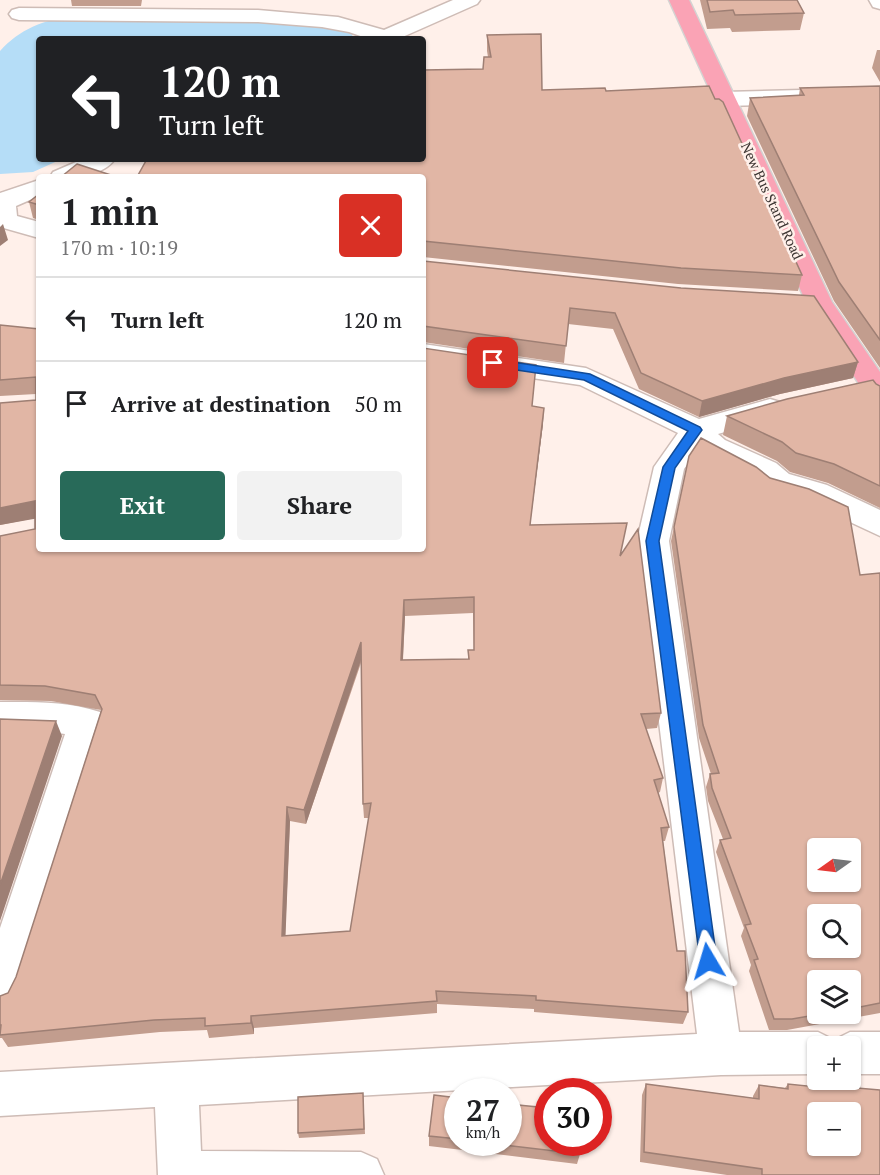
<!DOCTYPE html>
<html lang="en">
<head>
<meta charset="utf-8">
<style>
	body { margin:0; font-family:"PT Serif",serif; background:#f2f2f2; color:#202124; height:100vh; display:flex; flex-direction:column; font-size:22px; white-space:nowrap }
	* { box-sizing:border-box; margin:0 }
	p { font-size:20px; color:#757577 }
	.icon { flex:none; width:33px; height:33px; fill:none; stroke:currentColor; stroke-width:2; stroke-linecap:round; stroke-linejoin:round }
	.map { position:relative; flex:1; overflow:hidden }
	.sheet { position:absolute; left:36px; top:174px; width:390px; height:378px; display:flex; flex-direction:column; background:#fff; border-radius:6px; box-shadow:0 2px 4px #0004 }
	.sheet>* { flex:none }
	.top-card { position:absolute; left:36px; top:36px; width:390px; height:126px; border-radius:6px; box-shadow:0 2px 4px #0004; background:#202124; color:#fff; overflow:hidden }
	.needle { width:39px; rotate:256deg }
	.tools { position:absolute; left:807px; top:838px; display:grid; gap:12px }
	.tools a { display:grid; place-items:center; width:54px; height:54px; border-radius:6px; background:#fff; box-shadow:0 2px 4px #0004; font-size:30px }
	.speed { position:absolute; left:444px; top:1078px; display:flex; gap:12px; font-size:30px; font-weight:700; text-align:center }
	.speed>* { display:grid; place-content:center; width:78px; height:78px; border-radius:50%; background:#fff; box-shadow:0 2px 4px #0004; line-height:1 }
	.speed small { font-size:15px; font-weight:400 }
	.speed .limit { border:9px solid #d22; background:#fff; color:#111 }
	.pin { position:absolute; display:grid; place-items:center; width:51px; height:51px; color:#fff; margin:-26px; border-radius:12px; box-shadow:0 3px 9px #0006 }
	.me { position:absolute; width:66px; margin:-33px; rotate:353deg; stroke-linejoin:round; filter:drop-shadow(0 0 4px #0008) }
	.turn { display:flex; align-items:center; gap:21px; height:126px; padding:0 24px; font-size:27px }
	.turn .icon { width:78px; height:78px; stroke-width:2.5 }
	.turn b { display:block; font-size:42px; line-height:51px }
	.round { display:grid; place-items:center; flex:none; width:63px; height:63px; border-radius:6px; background:#f2f2f2 }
	.overview { display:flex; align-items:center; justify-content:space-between; height:102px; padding:0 24px }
	h1 { font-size:36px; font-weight:700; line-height:45px }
	.button { display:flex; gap:12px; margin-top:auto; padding:12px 24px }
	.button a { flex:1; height:69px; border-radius:6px; background:#286a59; color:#fff; font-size:24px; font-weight:700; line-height:69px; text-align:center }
	.button a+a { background:#f2f2f2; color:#202124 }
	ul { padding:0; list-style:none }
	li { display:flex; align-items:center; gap:18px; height:84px; padding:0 24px; border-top:2px solid #e0e0e0 }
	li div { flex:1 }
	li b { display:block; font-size:22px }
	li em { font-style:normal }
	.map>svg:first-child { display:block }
	.water { fill:#b5ddf7 }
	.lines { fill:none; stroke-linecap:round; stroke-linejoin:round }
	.minor-casing { stroke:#cebcb6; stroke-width:3 }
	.highway-casing { stroke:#d4d3d2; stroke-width:3 }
	.minor { fill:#fff; fill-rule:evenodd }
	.highway { fill:#faa3b5; fill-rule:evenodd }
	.wall { fill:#c29d8e; fill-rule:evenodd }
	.shaded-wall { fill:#9e7f74 }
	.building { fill:#e1b6a5; stroke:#9e7f74; stroke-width:1.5; fill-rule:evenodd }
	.route { fill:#1a73e8; stroke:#114b97; stroke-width:1.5 }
	.labels { text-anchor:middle; stroke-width:5; stroke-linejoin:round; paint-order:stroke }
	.far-street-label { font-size:14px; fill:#3c3532; stroke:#fff0ea }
</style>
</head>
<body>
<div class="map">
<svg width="880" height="1175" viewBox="0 0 880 1175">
	<rect width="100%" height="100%" fill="#fff0ea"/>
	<path class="water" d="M 73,16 L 329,24 L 354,33 L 350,39 L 39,39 L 39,159 L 62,159 L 33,172 L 0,174 L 0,51 C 20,29 43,20 73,16 Z"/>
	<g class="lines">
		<g class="minor-casing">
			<path id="minor" d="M 453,0 L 480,0 L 477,4 L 398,39 L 369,39 L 349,32 L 322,27 L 258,22 L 19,20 L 12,18 L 9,14 L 12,10 L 19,8 L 258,10 L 338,17 L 384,30 Z
				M 869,0 L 880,0 L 880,9 L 873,7 Z
				M 880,88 L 880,102 L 724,106 L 716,104 L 713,99 L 716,94 L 724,92 Z
				M 83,159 L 115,159 C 102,178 71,177 50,177 L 53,172 Z
				M 39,180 L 39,196 L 16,206 L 17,216 L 39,222 L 39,238 L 0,227 L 0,193 Z
				M 423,344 L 586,368 L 699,419 L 770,399 L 780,402 L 785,409 L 780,416 L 718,434 L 725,440 L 776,463 L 789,474 L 827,485 L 880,510 L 880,536 L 805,501 L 767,490 L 754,479 L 703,454 L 698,449 L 684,469 L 669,541 L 739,1032 L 818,1032 L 834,1040 L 850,1032 L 880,1032 L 880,1074 L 850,1074 L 850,1047 L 818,1047 L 818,1074 L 721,1075 L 199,1105 L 201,1151 L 361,1152 L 377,1159 L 384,1175 L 158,1175 L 155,1107 L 0,1116 L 0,1072 L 697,1034 L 637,541 L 654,467 L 678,433 L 580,385 L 423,362 Z
				M 0,702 C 34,702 67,701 100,712 L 105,723 L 21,989 L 15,1003 L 0,1009 L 0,928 L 65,734 L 51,732 L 0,732 Z"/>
		</g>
		<g class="highway-casing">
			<path id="highway" d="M 669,0 L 689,0 L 832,302 L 880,372 L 880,404 L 870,401 L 806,302 Z"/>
		</g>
		<use href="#minor" class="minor"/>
		<use href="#highway" class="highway"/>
	</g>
	<path class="wall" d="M 68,0 L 142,0 L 141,6 L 72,6 L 71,0 Z
		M 700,0 L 797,0 L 804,13 L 800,30 L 732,32 L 730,28 L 707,29 Z
		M 487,35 L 542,90 L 606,91 L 802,275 L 798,291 L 678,284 L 423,257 L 423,177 L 483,69 L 488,57 L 487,51 Z
		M 877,50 L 880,50 L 880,82 L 872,68 Z
		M 880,86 L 880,368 L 834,301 L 747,116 L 750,98 L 799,95 L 800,88 Z
		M 39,194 L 39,220 L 33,218 L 29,202 Z
		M 423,261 L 858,362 L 853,378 L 780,394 L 699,417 L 639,389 L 613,329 L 568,324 L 564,363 L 423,342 Z
		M 0,325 L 39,329 L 39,549 L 423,549 L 533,406 L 543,424 L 530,525 L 621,555 L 661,713 L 657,728 L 646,729 L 663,778 L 660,792 L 658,793 L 669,827 L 665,841 L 663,841 L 677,951 L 688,1012 L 683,1024 L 534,1012 L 534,1009 L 437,1004 L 437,1013 L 254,1028 L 254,1034 L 209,1038 L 207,1030 L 160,1032 L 8,1047 L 2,1038 L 0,1038 L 0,996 L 8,993 L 16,977 L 101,711 L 101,710 L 51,701 L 0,700 L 0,536 L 35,529 L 35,518 L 0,525 L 36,400 L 36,394 L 0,396 ZM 473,613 L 474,650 L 468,650 L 468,659 L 403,660 L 405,616 ZM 362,660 L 363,804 L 364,818 L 369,818 L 350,931 L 285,936 L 290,821 L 306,824 Z
		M 876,384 L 880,386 L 880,508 L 828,483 L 790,472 L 777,461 L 723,435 L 727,416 Z
		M 689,456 L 860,575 L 880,573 L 880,1013 L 787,1030 L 769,1030 L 749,971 L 751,965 L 741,936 L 744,928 L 716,852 L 720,840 L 723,839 L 708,801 L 706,787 L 710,774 L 711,774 L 699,738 L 671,541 ZM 850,981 L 850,1014 L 818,1014 Z
		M 646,1084 L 753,1098 L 753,1096 L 759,1085 L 785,1088 L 788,1084 L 833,1089 L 835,1086 L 880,1175 L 727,1175 L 640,1162 L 642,1095 Z
		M 363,1093 L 365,1134 L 299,1138 L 298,1133 Z
		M 458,1098 L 458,1143 L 508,1143 L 580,1154 L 577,1164 L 429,1146 L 429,1136 Z"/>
	<path class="shaded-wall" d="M 3,224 L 8,240 L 0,246 L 0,227 Z
		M 858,362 L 853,378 L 780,394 L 699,417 L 702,401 L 784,378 Z
		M 544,408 L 543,424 L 528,540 L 530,525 Z
		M 35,501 L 39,518 L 0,525 L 0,508 Z
		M 404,600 L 405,616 L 402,675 L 401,660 Z
		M 361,642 L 362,657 L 306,824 L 304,810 Z
		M 56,721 L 62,736 L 0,921 L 0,885 Z
		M 287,807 L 290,821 L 285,949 L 282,936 Z
		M 251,1016 L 254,1028 L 254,1034 L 251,1023 Z"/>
	<path class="building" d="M 707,0 L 797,0 L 804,13 L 735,15 L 733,10 L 710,12 Z
		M 541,34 L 542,90 L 605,88 L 606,91 L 709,86 L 715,99 L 719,99 L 723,102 L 802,275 L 681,268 L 423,241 L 423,177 L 137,177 L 147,159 L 423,159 L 423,70 L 483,69 L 484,57 L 491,57 L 487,35 Z
		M 880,86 L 880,340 L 839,282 L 750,98 L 804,95 L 800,88 Z
		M 77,164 L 117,177 L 61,177 Z
		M 39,194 L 39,205 L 29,202 Z
		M 423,261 L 681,288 L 814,296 L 858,362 L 784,378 L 702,401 L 641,373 L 615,313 L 570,308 L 566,346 L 423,326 Z
		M 0,325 L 39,329 L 39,549 L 423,549 L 423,348 L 536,365 L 532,406 L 544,408 L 530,525 L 627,523 L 620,556 L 638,529 L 661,713 L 641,714 L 663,778 L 654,780 L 669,827 L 661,828 L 677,951 L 685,951 L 688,1012 L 536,1000 L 536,996 L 436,991 L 437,1001 L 251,1016 L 251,1023 L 205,1026 L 205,1018 L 154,1020 L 0,1035 L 1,1025 L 0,1025 L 0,996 L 8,993 L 16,977 L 102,709 L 95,695 L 45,686 L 0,685 L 0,536 L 35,529 L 35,501 L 0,508 L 0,403 L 36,400 L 36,377 L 0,380 ZM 474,597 L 474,650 L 468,650 L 469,659 L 401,660 L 404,600 ZM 361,642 L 363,804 L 371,803 L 350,931 L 282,936 L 287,807 L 304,810 Z
		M 873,380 L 876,384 L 880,386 L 880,486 L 834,464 L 796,453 L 782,442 L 727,416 L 787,399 Z
		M 701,438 L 756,467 L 770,478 L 809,489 L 848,507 L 860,575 L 880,573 L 880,1003 L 850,1009 L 850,981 L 818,981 L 818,1014 L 821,1014 L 792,1019 L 774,1019 L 754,960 L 758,959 L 745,925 L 751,924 L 720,840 L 731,838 L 712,788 L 710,774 L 719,773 L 703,725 L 674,527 L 689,456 ZM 818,849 L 850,849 L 850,882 L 818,882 ZM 818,915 L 850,915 L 850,948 L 818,948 Z
		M 0,719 L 56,721 L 0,885 Z
		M 646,1084 L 759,1099 L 759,1085 L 788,1089 L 788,1084 L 836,1089 L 835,1086 L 880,1090 L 880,1175 L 762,1175 L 762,1169 L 644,1152 ZM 818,1113 L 850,1113 L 850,1146 L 818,1146 Z
		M 363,1093 L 364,1129 L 298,1133 L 298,1097 Z
		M 434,1095 L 458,1098 L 458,1139 L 429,1136 Z
		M 508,1104 L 548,1108 L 548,1143 L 580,1143 L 580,1154 L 488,1143 L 508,1143 Z"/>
	<path class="route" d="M 493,359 L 590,374 L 700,427 L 702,430 L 675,468 L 659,541 L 717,961 L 714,966 L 708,969 L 702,966 L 700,961 L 646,541 L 663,467 L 688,431 L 584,380 L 489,366 L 489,360 Z"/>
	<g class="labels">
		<g class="far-street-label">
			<text transform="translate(772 201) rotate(65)" y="5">New Bus Stand Road</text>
		</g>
	</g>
</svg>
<div class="tools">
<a><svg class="needle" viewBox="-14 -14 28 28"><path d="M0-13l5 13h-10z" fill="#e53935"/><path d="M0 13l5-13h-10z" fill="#757577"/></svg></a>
<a><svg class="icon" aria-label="search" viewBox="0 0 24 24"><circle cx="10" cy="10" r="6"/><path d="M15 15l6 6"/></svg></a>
<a><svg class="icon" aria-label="layers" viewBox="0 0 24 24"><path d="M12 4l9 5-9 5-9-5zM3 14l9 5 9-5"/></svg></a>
<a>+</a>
<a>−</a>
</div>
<div class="speed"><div>27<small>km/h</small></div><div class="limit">30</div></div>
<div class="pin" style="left:493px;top:363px;background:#d93025"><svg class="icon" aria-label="arrive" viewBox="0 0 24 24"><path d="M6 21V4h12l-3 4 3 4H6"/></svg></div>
<svg class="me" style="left:708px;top:961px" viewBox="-20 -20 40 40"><path d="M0-17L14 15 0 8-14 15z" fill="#1a73e8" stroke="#fff" stroke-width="4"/></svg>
<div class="top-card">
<div class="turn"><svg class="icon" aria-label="left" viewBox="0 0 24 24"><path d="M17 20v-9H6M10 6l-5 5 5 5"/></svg><div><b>120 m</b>Turn left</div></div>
</div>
<section class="sheet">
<div class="overview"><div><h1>1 min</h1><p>170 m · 10:19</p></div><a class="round" style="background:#d93025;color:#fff"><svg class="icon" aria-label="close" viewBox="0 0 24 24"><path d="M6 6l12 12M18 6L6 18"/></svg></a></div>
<ul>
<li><svg class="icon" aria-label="left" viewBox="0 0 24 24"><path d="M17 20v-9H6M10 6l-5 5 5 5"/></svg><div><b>Turn left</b></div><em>120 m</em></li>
<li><svg class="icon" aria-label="arrive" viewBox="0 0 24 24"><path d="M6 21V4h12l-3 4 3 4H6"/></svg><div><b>Arrive at destination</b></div><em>50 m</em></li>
</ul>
<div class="button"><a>Exit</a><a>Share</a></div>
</section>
</div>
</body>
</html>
